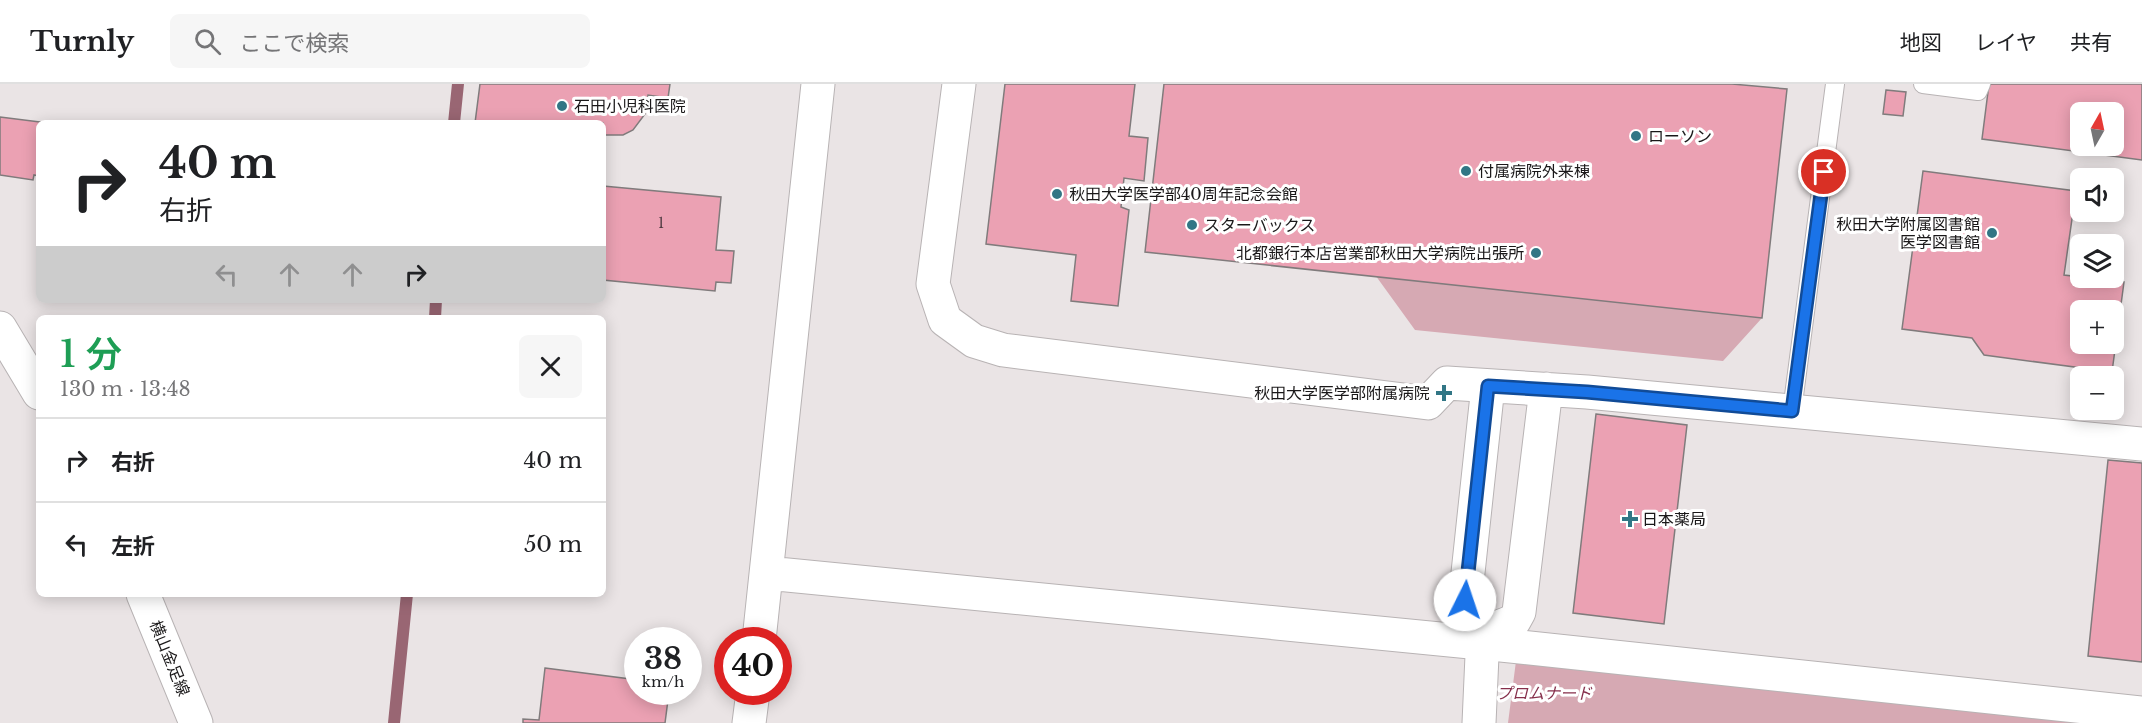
<!DOCTYPE html>
<html lang="ja">
<head>
<meta charset="utf-8">
<style>
	body { margin:0; font-family:"Libre Baskerville","Noto Sans JP",serif; background:#f6f6f6; color:#202124; height:100vh; display:flex; flex-direction:column; font-size:22px; white-space:nowrap }
	* { box-sizing:border-box; margin:0 }
	p { font-size:20px; color:#757577 }
	.icon { flex:none; width:33px; height:33px; fill:none; stroke:currentColor; stroke-width:2; stroke-linecap:round; stroke-linejoin:round }
	.map { position:relative; flex:1; overflow:hidden }
	.details { position:absolute; left:36px; top:231px; width:570px; height:282px; display:flex; flex-direction:column; background:#fff; border-radius:9px; box-shadow:0 3px 15px #0003 }
	.details>* { flex:none }
	.guide { position:absolute; left:36px; top:36px; width:570px; height:183px; border-radius:9px; box-shadow:0 3px 15px #0003; background:#fff; color:#202124; overflow:hidden }
	.needle { width:39px; rotate:9deg }
	.controls { position:absolute; left:2070px; top:18px; display:grid; gap:12px }
	.controls a { display:grid; place-items:center; width:54px; height:54px; border-radius:9px; background:#fff; box-shadow:0 3px 15px #0003; font-size:30px }
	.speed { position:absolute; left:624px; top:543px; display:flex; gap:12px; font-size:30px; font-weight:700; text-align:center }
	.speed>* { display:grid; place-content:center; width:78px; height:78px; border-radius:50%; background:#fff; box-shadow:0 3px 15px #0003; line-height:1 }
	.speed small { font-size:15px; font-weight:400 }
	.speed .limit { border:9px solid #d22; background:#fff; color:#111 }
	.pin { position:absolute; display:grid; place-items:center; width:51px; height:51px; color:#fff; margin:-26px; border:3px solid #fff; border-radius:50%; box-shadow:0 2px 6px #0007 }
	.me { position:absolute; width:66px; margin:-33px; rotate:4deg; stroke-linejoin:round; filter:drop-shadow(0 0 4px #0008) }
	.turn { display:flex; align-items:center; gap:21px; height:126px; padding:0 24px; font-size:27px }
	.turn .icon { width:78px; height:78px; stroke-width:2.5 }
	.turn b { display:block; font-size:42px; line-height:51px }
	.lanes { display:flex; align-items:center; height:57px; padding:0 24px; background:#0003; justify-content:center; gap:30px; direction:ltr }
	.lanes .off { opacity:.35 }
	.round { display:grid; place-items:center; flex:none; width:63px; height:63px; border-radius:9px; background:#f6f6f6 }
	.overview { display:flex; align-items:center; justify-content:space-between; height:102px; padding:0 24px }
	h1 { font-size:36px; font-weight:600; line-height:45px; color:#1e9e55 }
	ul { padding:0; list-style:none }
	li { display:flex; align-items:center; gap:18px; height:84px; padding:0 24px; border-top:2px solid #e0e0e0 }
	li div { flex:1 }
	li b { display:block; font-size:22px }
	li em { font-style:normal }
	header { display:flex; align-items:center; gap:36px; box-sizing:border-box; height:84px; padding:0 30px; background:#fff; border-bottom:2px solid #e0e0e0 }
	header strong { font-size:28px }
	nav { display:flex; gap:33px; margin-inline-start:auto; font-size:21px }
	.search { width:420px; height:54px; background:#f6f6f6; display:flex; align-items:center; gap:15px; box-sizing:border-box; padding:0 21px; border-radius:9px; color:#757577; font-size:22px }
	.map>svg:first-child { display:block }
	.green { fill:#d6a9b3 }
	.lines { fill:none; stroke-linecap:round; stroke-linejoin:round }
	.stream { stroke:#996673; stroke-width:12 }
	.building { fill:#eba1b3; stroke:#807b7c; stroke-width:1.5; fill-rule:evenodd }
	.lane-casing { stroke:#b8b3b4; stroke-width:20 }
	.street-casing { stroke:#b8b3b4; stroke-width:35 }
	.secondary-casing { stroke:#b8b3b4; stroke-width:35 }
	.primary-casing { stroke:#b8b3b4; stroke-width:35 }
	.lane { stroke:#fff; stroke-width:18 }
	.street { stroke:#fff; stroke-width:33 }
	.secondary { stroke:#fff; stroke-width:33 }
	.primary { stroke:#fff; stroke-width:33 }
	.route-casing { stroke:#114b97; stroke-width:15 }
	.route { stroke:#1a73e8; stroke-width:10 }
	.poi-dot { fill:#317685; stroke:#fff; stroke-width:2 }
	.labels { text-anchor:middle; stroke-width:6; stroke-linejoin:round; paint-order:stroke }
	.number-label { font-size:14px; fill:#4e3a40 }
	.poi-label { font-size:16px; fill:#1a1819; stroke:#fff; text-anchor:start }
	.street-label { font-size:16px; fill:#1a1819; stroke:#fff }
	.park-label { font-size:16px; font-style:italic; fill:#862f4b; stroke:#fff }
</style>
</head>
<body>
<header>
<strong>Turnly</strong>
<div class="search"><svg class="icon" aria-label="search" viewBox="0 0 24 24"><circle cx="10" cy="10" r="6"/><path d="M15 15l6 6"/></svg>ここで検索</div>
<nav><a>地図</a><a>レイヤ</a><a>共有</a></nav>
</header>
<div class="map">
<svg width="2142" height="639" viewBox="0 0 2142 639">
	<rect width="100%" height="100%" fill="#eae4e5"/>
	<path class="green" d="M 1373,188 L 1762,234 L 1723,277 L 1415,246 Z
		M 1516,577 L 2142,639 L 1508,639 Z"/>
	<g class="lines">
		<path class="stream" d="M 454,39 L 458,0
			M 435,234 L 436,216
			M 394,639 L 407,510"/>
	</g>
	<path class="building" d="M 480,0 L 670,0 L 668,14 L 648,11 L 645,30 L 633,46 L 623,51 L 603,51 L 603,39 L 475,39 Z
		M 1005,0 L 1135,0 L 1129,52 L 1148,54 L 1144,97 L 1124,94 L 1121,123 L 1129,126 L 1118,222 L 1071,217 L 1076,171 L 986,160 Z
		M 1164,0 L 1732,0 L 1787,5 L 1762,234 L 1145,168 Z
		M 1989,0 L 2142,0 L 2142,76 L 1982,55 ZM 2080,28 L 2114,28 L 2114,62 L 2080,62 Z
		M 1886,6 L 1906,8 L 1903,32 L 1883,30 Z
		M 0,33 L 48,39 L 39,39 L 39,92 L 34,91 L 33,96 L 0,91 Z
		M 1923,87 L 2076,107 L 2064,191 L 2124,198 L 2112,288 L 1984,271 L 1972,254 L 1902,245 ZM 2080,226 L 2114,226 L 2114,260 L 2080,260 Z
		M 603,102 L 721,113 L 716,166 L 734,167 L 731,199 L 716,198 L 715,207 L 603,196 Z
		M 1596,330 L 1687,341 L 1664,540 L 1573,529 Z
		M 2108,376 L 2142,379 L 2142,578 L 2088,572 Z
		M 545,584 L 638,596 L 638,608 L 669,608 L 665,639 L 523,639 L 523,635 L 539,636 Z"/>
	<g class="lines">
		<g class="lane-casing">
			<path id="lane" d="M 1923,0 L 1978,7 L 1981,0
				M 1792,327 L 1835,0"/>
		</g>
		<g class="street-casing">
			<path id="street" d="M 767,489 L 1501,561 L 2142,629
				M 759,556 L 818,0
				M 749,639 L 753,608"/>
		</g>
		<g class="secondary-casing">
			<path id="secondary" d="M 959,0 L 933,200 L 945,236 L 974,257 L 1003,266 L 1428,319 L 1447,299 L 1587,308 L 2142,360
				M 1483,549 L 1514,537 L 1519,528 L 1546,305
				M 1479,639 L 1483,549 L 1471,545 L 1464,526 L 1488,302"/>
		</g>
		<g class="primary-casing">
			<path id="primary" d="M 0,244 L 39,309
				M 143,510 L 196,639"/>
		</g>
		<use href="#lane" class="lane"/>
		<use href="#street" class="street"/>
		<use href="#secondary" class="secondary"/>
		<use href="#primary" class="primary"/>
	</g>
	<g class="lines">
		<g class="route-casing">
			<path id="route" d="M 1465,516 L 1488,302 L 1587,308 L 1792,327 L 1824,88"/>
		</g>
		<use href="#route" class="route"/>
	</g>
	<g class="poi-dot">
		<circle cx="562" cy="22" r="6"/>
		<circle cx="1636" cy="52" r="6"/>
		<circle cx="1466" cy="87" r="6"/>
		<circle cx="1057" cy="110" r="6"/>
		<circle cx="1192" cy="141" r="6"/>
		<circle cx="1992" cy="149" r="6"/>
		<circle cx="1536" cy="169" r="6"/>
		<path d="M1441 300h6v6h6v6h-6v6h-6v-6h-6v-6h6z"/>
		<path d="M1627 426h6v6h6v6h-6v6h-6v-6h-6v-6h6z"/>
	</g>
	<g class="labels">
		<g class="number-label">
			<text x="661" y="144">1</text>
		</g>
		<g class="poi-label">
			<text x="574" y="28">石田小児科医院</text>
			<text x="1648" y="58">ローソン</text>
			<text x="1478" y="93">付属病院外来棟</text>
			<text x="1069" y="116">秋田大学医学部40周年記念会館</text>
			<text x="1980" y="146" text-anchor="end">秋田大学附属図書館<tspan x="1980" dy="18">医学図書館</tspan></text>
			<text x="1204" y="147">スターバックス</text>
			<text x="1524" y="175" text-anchor="end">北都銀行本店営業部秋田大学病院出張所</text>
			<text x="1430" y="315" text-anchor="end">秋田大学医学部附属病院</text>
			<text x="1642" y="441">日本薬局</text>
		</g>
		<g class="street-label">
			<text transform="translate(170 574) rotate(68)" y="6">横山金足線</text>
		</g>
		<g class="park-label">
			<text x="1544" y="615">プロムナード</text>
		</g>
	</g>
</svg>
<div class="controls">
<a><svg class="needle" viewBox="-14 -14 28 28"><path d="M0-13l5 13h-10z" fill="#e53935"/><path d="M0 13l5-13h-10z" fill="#757577"/></svg></a>
<a><svg class="icon" aria-label="sound" viewBox="0 0 24 24"><path d="M4 9h4l5-4v14l-5-4H4zM17 9q2 3 0 6"/></svg></a>
<a><svg class="icon" aria-label="layers" viewBox="0 0 24 24"><path d="M12 4l9 5-9 5-9-5zM3 14l9 5 9-5"/></svg></a>
<a>+</a>
<a>−</a>
</div>
<div class="speed"><div>38<small>km/h</small></div><div class="limit">40</div></div>
<div class="pin" style="left:1824px;top:88px;background:#d93025"><svg class="icon" aria-label="arrive" viewBox="0 0 24 24"><path d="M6 21V4h12l-3 4 3 4H6"/></svg></div>
<svg class="me" style="left:1465px;top:516px" viewBox="-20 -20 40 40"><circle r="19" fill="#fff"/><path d="M0-13L10 11 0 6-10 11z" fill="#1a73e8"/></svg>
<div class="guide">
<div class="turn"><svg class="icon" aria-label="right" viewBox="0 0 24 24"><path d="M7 20v-9h11M14 6l5 5-5 5"/></svg><div><b>40 m</b>右折</div></div>
<div class="lanes"><svg class="icon off" aria-label="left" viewBox="0 0 24 24"><path d="M17 20v-9H6M10 6l-5 5 5 5"/></svg><svg class="icon off" aria-label="ahead" viewBox="0 0 24 24"><path d="M12 20V5M6 11l6-6 6 6"/></svg><svg class="icon off" aria-label="ahead" viewBox="0 0 24 24"><path d="M12 20V5M6 11l6-6 6 6"/></svg><svg class="icon" aria-label="right" viewBox="0 0 24 24"><path d="M7 20v-9h11M14 6l5 5-5 5"/></svg></div>
</div>
<section class="details">
<div class="overview"><div><h1>1 分</h1><p>130 m · 13:48</p></div><a class="round"><svg class="icon" aria-label="close" viewBox="0 0 24 24"><path d="M6 6l12 12M18 6L6 18"/></svg></a></div>
<ul>
<li><svg class="icon" aria-label="right" viewBox="0 0 24 24"><path d="M7 20v-9h11M14 6l5 5-5 5"/></svg><div><b>右折</b></div><em>40 m</em></li>
<li><svg class="icon" aria-label="left" viewBox="0 0 24 24"><path d="M17 20v-9H6M10 6l-5 5 5 5"/></svg><div><b>左折</b></div><em>50 m</em></li>
</ul>
</section>
</div>
</body>
</html>
